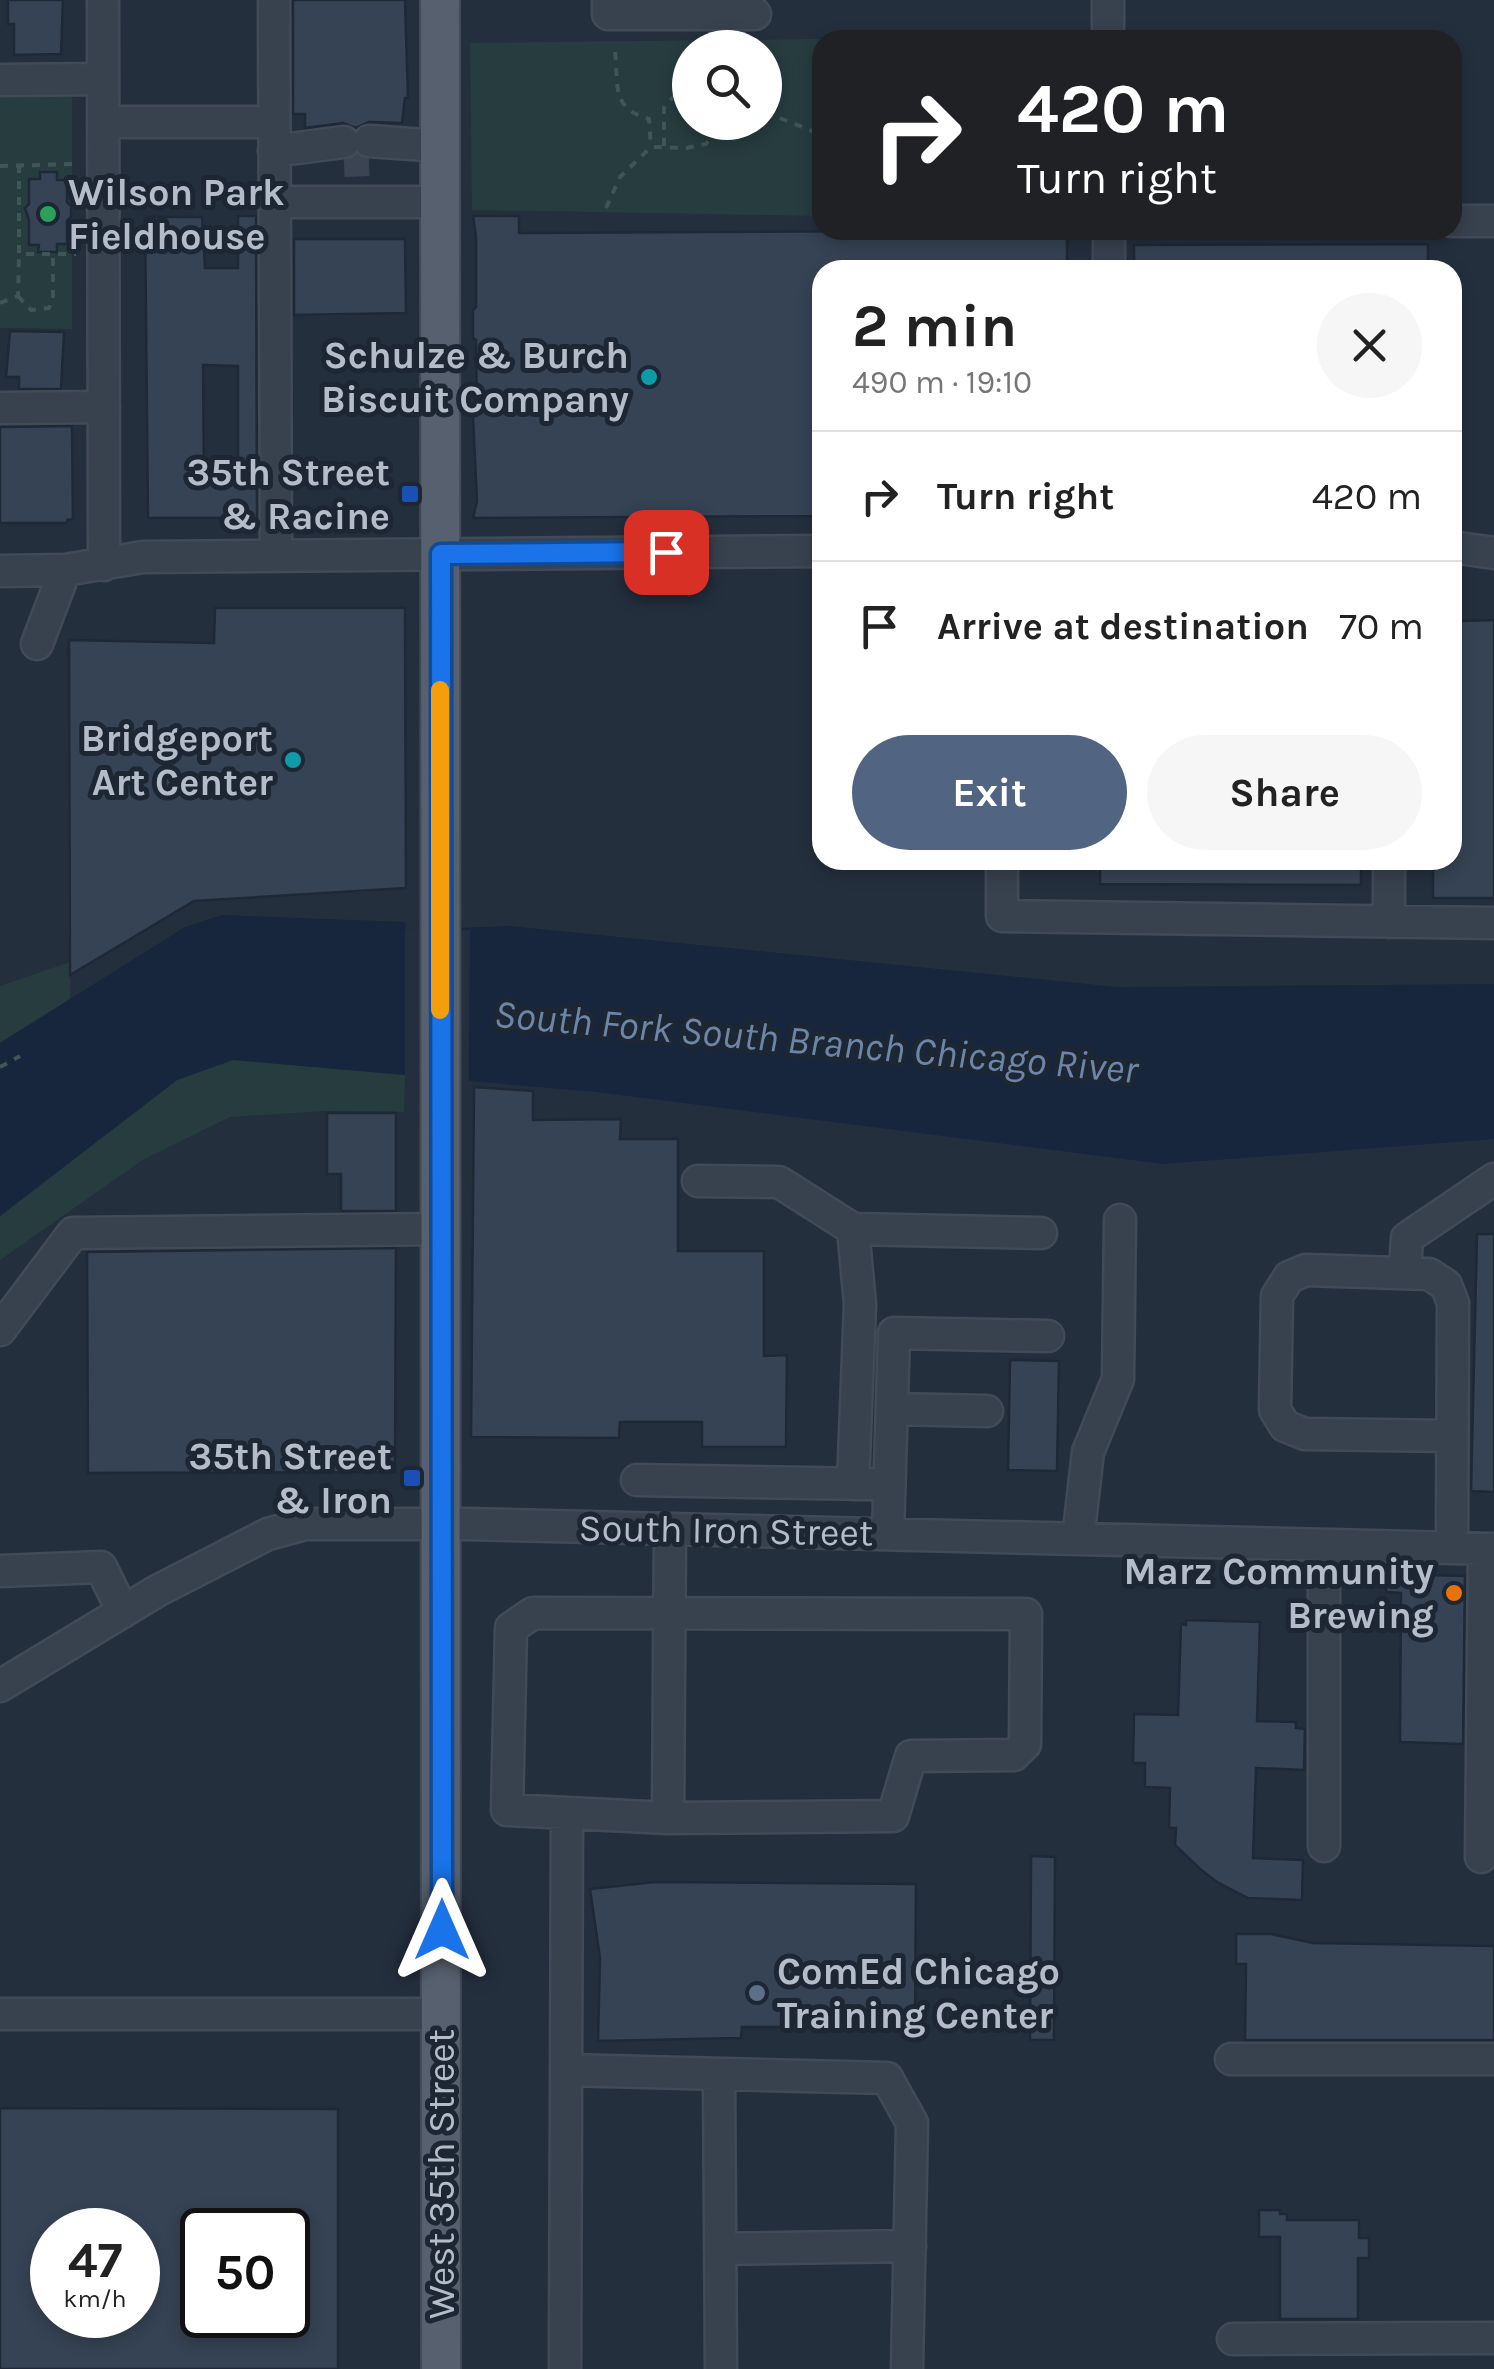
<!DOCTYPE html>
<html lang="en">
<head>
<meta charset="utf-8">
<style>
	body { margin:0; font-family:Karla,sans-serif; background:#f6f6f6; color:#222; height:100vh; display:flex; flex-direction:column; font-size:38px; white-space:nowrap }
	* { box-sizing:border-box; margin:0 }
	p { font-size:32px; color:#767676 }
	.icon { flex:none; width:55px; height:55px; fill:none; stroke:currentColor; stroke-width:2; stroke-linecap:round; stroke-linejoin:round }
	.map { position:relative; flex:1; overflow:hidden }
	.details { position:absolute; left:812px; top:260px; width:650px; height:610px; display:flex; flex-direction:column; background:#fff; border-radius:30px; box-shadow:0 5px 15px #0003 }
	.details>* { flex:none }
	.guide { position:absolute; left:812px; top:30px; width:650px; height:210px; border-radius:30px; box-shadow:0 5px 15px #0003; background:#202124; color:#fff; overflow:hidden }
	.fabs { position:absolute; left:672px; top:30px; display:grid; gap:20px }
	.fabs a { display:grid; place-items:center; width:110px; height:110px; border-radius:50%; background:#fff; box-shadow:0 5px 15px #0003; font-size:50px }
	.speed { position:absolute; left:30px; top:2208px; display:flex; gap:20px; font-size:50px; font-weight:700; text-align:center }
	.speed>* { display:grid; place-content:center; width:130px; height:130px; border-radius:50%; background:#fff; box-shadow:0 5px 15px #0003; line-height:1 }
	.speed small { font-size:25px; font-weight:400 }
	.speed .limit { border:5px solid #111; border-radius:15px; background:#fff; color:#111 }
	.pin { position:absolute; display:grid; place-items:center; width:85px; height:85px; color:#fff; margin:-42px; border-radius:20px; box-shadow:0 5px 15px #0006 }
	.me { position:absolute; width:110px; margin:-55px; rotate:0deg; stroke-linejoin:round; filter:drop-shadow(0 0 8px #0008) }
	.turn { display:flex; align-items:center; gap:35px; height:210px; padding:0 40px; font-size:45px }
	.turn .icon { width:130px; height:130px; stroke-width:2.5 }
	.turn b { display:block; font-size:70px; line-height:85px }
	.round { display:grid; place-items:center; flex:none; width:105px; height:105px; border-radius:52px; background:#f6f6f6 }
	.summary { display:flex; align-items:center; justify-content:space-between; height:170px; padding:0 40px }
	h1 { font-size:60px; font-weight:700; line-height:75px }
	.primary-button { display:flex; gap:20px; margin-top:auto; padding:20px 40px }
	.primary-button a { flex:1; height:115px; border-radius:60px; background:#516482; color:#fff; font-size:40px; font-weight:700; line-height:115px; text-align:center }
	.primary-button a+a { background:#f6f6f6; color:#222 }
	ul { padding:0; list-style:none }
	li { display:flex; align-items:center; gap:30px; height:130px; padding:0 40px; border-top:2px solid #e0e0e0 }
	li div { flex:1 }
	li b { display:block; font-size:38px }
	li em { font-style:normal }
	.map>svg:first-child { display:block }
	.green { fill:#263c3f; fill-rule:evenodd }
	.water { fill:#17263c }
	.pier { fill:#242f3e }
	.building { fill:#364354; stroke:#1f2835; stroke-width:2.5; fill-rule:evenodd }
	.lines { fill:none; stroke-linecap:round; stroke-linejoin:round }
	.minor-tunnel { stroke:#3a4453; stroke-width:30; stroke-dasharray:30 15; stroke-linecap:butt }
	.minor-casing { stroke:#414a57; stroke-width:35 }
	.major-casing { stroke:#414a57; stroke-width:42 }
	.path { stroke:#3f5557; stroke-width:4; stroke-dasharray:8 8; stroke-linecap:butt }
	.minor { stroke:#38414e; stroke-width:30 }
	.major { stroke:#56606e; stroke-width:38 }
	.route-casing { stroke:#114b97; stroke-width:25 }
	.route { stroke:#1a73e8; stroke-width:18 }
	.slow { stroke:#f59e0b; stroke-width:18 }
	.leisure-dot { fill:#2e9e5b; stroke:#1d2633; stroke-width:4 }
	.culture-dot { fill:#0f9aa8; stroke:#1d2633; stroke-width:4 }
	.transit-dot { fill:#1a4fb4; stroke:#1d2633; stroke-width:4 }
	.food-dot { fill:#e8710a; stroke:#1d2633; stroke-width:4 }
	.service-dot { fill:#5c6f8a; stroke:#1d2633; stroke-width:4 }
	.labels { text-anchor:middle; stroke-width:10; stroke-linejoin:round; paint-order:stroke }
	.poi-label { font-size:38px; font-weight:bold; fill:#b4bcc9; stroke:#1d2633; text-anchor:end }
	.street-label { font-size:38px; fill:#b4bcc9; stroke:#1d2633 }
	.water-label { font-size:40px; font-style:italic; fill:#6d86a8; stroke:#1d2633 }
</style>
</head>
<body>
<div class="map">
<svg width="1494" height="2369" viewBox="0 0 1494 2369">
	<rect width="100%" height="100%" fill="#242f3e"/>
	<path class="green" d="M 903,38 L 822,40 L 822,216 L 472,210 L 470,43 ZM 690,48 L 765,48 L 765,122 L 690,122 Z
		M 0,89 L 72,89 L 72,329 L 0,328 Z
		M 70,962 L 70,999 L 0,1043 L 0,986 Z
		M 233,1060 L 405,1075 L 404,1112 L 324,1111 L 230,1117 L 144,1159 L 0,1260 L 0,1216 L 177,1080 Z"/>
	<path class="water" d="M 222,915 L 405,922 L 406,930 L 510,926 L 1117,987 L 1494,984 L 1494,1139 L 1163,1164 L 596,1092 L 469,1081 L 469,1058 L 405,1058 L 405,1075 L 233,1060 L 177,1080 L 0,1216 L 0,1043 L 185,927 Z"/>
	<path class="pier" d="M 405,930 L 470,930 L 469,1058 L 405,1058 Z"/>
	<path class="building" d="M 8,0 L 63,0 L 61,54 L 14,55 L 14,24 L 8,24 Z
		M 293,0 L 405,0 L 408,98 L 405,98 L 402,123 L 369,122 L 356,128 L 343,123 L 305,128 L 305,114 L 293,114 Z
		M 40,172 L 57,172 L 57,180 L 67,180 L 67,202 L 71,206 L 71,217 L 67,221 L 67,244 L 57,244 L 57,252 L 38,252 L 39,245 L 29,245 L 29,220 L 25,208 L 29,204 L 29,179 L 40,179 Z
		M 238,216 L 256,216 L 257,518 L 148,518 L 145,217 L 202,217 L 205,268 L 238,268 ZM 203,365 L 238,366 L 238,471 L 204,472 Z
		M 473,216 L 519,216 L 519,233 L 1067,230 L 1067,270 L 822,270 L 822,516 L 473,518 L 477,501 L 473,417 L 477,415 L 476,340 L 473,338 L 473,310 L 476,307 L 476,236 Z
		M 294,239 L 405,239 L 406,313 L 294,315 Z
		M 1428,244 L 1428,270 L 1134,270 L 1134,245 Z
		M 10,331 L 64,332 L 61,389 L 19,389 L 19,377 L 6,377 Z
		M 72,426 L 73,519 L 67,520 L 67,523 L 0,523 L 0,427 Z
		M 215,608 L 405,608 L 406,888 L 194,901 L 70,975 L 69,640 L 214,643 Z
		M 1494,620 L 1494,898 L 1433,898 L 1433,860 L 1452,860 L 1452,776 L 1460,776 L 1460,621 Z
		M 1100,860 L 1361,860 L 1361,885 L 1100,884 Z
		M 474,1087 L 533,1091 L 533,1120 L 621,1119 L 620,1139 L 678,1139 L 678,1251 L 764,1251 L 764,1356 L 787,1355 L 786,1447 L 702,1447 L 702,1422 L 620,1422 L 619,1438 L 471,1437 Z
		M 327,1113 L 396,1113 L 396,1211 L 341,1211 L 341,1174 L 327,1174 Z
		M 1477,1234 L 1494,1234 L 1494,1492 L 1471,1491 Z
		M 396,1248 L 395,1472 L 88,1473 L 87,1252 Z
		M 1010,1360 L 1059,1361 L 1057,1471 L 1008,1470 Z
		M 1386,1574 L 1465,1576 L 1463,1744 L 1400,1742 L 1401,1593 L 1386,1592 Z
		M 1186,1620 L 1260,1622 L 1257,1721 L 1296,1722 L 1296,1728 L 1305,1729 L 1304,1770 L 1256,1768 L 1253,1858 L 1303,1860 L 1302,1900 L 1248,1898 L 1217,1882 L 1200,1869 L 1175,1845 L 1176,1828 L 1169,1828 L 1170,1788 L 1145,1787 L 1145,1763 L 1133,1763 L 1134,1714 L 1178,1715 L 1181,1624 L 1186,1625 Z
		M 1031,1856 L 1055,1857 L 1054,2040 L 1030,2040 Z
		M 655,1882 L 916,1884 L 915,2027 L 742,2027 L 741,2038 L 598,2041 L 600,1958 L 590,1889 Z
		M 1236,1934 L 1271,1934 L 1313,1943 L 1494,1946 L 1494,2040 L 1245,2040 L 1246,1964 L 1236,1964 Z
		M 0,2108 L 338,2109 L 338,2369 L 0,2369 ZM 52,2230 L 138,2230 L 138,2315 L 52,2315 ZM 202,2230 L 288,2230 L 288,2315 L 202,2315 Z
		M 1259,2210 L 1280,2210 L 1280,2214 L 1287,2214 L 1287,2220 L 1359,2220 L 1359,2238 L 1369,2238 L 1369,2258 L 1358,2258 L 1358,2319 L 1280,2319 L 1280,2237 L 1259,2237 Z"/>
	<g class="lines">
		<path class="minor-tunnel" d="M 344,162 L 369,161"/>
		<g class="minor-casing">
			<path id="minor" d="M 103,0 L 104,565
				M 274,0 L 276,556
				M 608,0 L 608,14 L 755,14
				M 1108,0 L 1108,40
				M 0,80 L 103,79
				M 103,122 L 274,122
				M 369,141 L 440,146
				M 274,151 L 344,142
				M 275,202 L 441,202
				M 1452,221 L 1494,221
				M 1109,270 L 1109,230
				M 0,408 L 104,407
				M 1452,547 L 1494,553
				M 0,571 L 65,570 L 143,557 L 822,551
				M 37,644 L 65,570
				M 1002,860 L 1002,916 L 1494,923
				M 1389,922 L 1389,860
				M 698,1181 L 779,1182 L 853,1229 L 860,1304 L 853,1484
				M 853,1229 L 1041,1233
				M 1405,1273 L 1407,1238 L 1494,1179
				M 0,1330 L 73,1233 L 442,1229
				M 892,1409 L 987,1411
				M 637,1480 L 872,1484
				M 888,1534 L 894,1333 L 1048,1336
				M 1078,1539 L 1088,1452 L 1118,1379 L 1120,1220
				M 1452,1548 L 1453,1303 L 1446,1285 L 1429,1274 L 1306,1270 L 1289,1277 L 1277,1296 L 1275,1410 L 1285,1426 L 1305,1434 L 1452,1436
				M 0,1571 L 101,1567 L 123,1612
				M 0,1686 L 157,1591 L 268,1534 L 305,1524 L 466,1524 L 1494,1549
				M 668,1818 L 507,1810 L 511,1628 L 533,1613 L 1026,1614 L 1025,1744 L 1014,1755 L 911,1756 L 893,1816 L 668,1818 C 669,1721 669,1625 670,1529
				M 1324,1846 L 1324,1545
				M 1481,1857 L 1484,1549
				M 0,2014 L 441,2014
				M 1231,2059 L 1494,2059
				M 566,2070 L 887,2078 L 912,2123 L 907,2369
				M 719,2074 L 721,2369
				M 720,2249 L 910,2246
				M 1233,2339 L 1494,2338
				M 565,2369 L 567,1813"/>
		</g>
		<g class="major-casing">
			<path id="major" d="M 440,0 L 441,2369"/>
		</g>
		<path class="path" d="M 615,52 C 619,85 610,108 649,119 L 651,147
			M 765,112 L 822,135
			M 664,146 L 664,108 L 677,92 L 684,74 L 684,51
			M 19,165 L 19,254 L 76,254
			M 0,166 L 76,164
			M 606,208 L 620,177 L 651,147 L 686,148 L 706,144 L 723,122
			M 18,296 L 31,310 L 49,308 L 53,299 L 53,254
			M 0,303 L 18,296 L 19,255
			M 0,1067 L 20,1056"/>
		<use href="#minor" class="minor"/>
		<use href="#major" class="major"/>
	</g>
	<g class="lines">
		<g class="route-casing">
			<path id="route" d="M 442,1930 L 441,554 L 666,552"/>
		</g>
		<use href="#route" class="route"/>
		<path class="slow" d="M 440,1010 L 440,690"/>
	</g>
	<circle class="leisure-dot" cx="48" cy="214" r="10"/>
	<g class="culture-dot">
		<circle cx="649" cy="377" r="10"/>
		<circle cx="293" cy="760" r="10"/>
	</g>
	<g class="transit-dot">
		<rect x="400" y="484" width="20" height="20" rx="5"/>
		<rect x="402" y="1468" width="20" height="20" rx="5"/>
	</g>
	<circle class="food-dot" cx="1454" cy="1593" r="10"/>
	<circle class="service-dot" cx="757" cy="1993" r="10"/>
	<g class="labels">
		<g class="poi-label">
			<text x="68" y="205" text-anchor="start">Wilson Park<tspan x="68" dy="44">Fieldhouse</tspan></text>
			<text x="629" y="368">Schulze &amp; Burch<tspan x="629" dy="44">Biscuit Company</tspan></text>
			<text x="390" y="485">35th Street<tspan x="390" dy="44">&amp; Racine</tspan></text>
			<text x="273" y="751">Bridgeport<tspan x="273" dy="44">Art Center</tspan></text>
			<text x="392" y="1469">35th Street<tspan x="392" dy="44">&amp; Iron</tspan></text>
			<text x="1434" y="1584">Marz Community<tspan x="1434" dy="44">Brewing</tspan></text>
			<text x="777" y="1984" text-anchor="start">ComEd Chicago<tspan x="777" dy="44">Training Center</tspan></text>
		</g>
		<g class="street-label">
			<text transform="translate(726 1530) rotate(1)" y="13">South Iron Street</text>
			<text transform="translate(441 2174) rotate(-90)" y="13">West 35th Street</text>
		</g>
		<g class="water-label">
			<text transform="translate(816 1041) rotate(5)" y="14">South Fork South Branch Chicago River</text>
		</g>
	</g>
</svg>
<div class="fabs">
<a><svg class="icon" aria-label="search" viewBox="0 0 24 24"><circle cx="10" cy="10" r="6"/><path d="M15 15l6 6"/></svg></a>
</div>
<div class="speed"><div>47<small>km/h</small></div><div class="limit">50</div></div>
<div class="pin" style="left:666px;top:552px;background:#d93025"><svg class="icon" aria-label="arrive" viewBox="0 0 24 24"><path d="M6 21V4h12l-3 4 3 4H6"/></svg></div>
<svg class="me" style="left:442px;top:1930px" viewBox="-20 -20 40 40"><path d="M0-17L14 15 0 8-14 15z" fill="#1a73e8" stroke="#fff" stroke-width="4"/></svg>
<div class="guide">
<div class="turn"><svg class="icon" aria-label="right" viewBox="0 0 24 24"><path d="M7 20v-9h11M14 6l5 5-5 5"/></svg><div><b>420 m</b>Turn right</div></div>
</div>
<section class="details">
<div class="summary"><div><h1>2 min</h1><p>490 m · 19:10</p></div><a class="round"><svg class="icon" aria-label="close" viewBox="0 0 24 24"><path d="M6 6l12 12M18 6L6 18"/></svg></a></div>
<ul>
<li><svg class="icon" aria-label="right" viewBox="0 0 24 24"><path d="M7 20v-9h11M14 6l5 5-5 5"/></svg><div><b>Turn right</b></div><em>420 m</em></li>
<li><svg class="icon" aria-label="arrive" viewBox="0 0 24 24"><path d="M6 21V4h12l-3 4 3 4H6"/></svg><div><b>Arrive at destination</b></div><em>70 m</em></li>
</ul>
<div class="primary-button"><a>Exit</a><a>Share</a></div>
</section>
</div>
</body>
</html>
